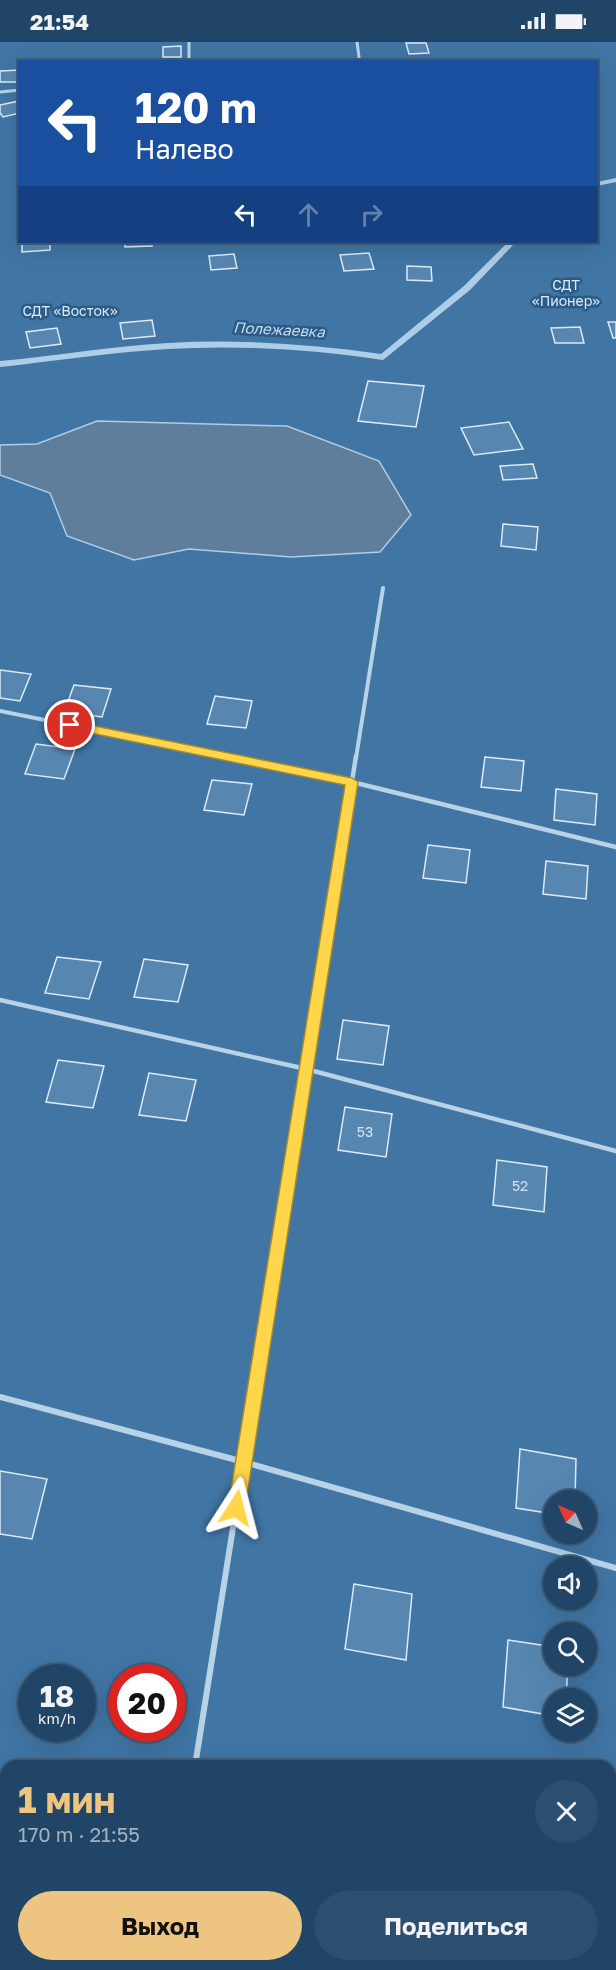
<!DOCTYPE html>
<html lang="ru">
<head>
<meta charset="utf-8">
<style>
	body { margin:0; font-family:"Golos Text",sans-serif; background:#2d4f6f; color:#f1f3f6; height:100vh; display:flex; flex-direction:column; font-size:22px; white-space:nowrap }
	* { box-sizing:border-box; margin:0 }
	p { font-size:20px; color:#a2b1bf }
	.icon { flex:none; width:33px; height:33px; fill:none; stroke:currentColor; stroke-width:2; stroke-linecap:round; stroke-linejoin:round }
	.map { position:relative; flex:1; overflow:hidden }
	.sheet { position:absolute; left:0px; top:1718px; width:616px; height:212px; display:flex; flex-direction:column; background:#204566; border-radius:18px 18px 0 0; box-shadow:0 6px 24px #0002,0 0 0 2px #3d5d7a }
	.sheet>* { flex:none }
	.banner { position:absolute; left:18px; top:18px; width:580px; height:183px; border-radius:0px; box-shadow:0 6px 24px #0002,0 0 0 2px #3d5d7a; background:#1a4fa0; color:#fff; overflow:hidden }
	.needle { width:39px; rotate:315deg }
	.fabs { position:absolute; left:543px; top:1448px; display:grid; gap:12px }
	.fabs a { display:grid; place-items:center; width:54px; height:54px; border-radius:50%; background:#204566; box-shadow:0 6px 24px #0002,0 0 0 2px #3d5d7a; font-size:30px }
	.speed { position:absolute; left:18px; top:1622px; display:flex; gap:12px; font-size:30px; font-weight:700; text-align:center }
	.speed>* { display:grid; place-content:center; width:78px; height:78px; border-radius:50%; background:#204566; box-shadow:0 6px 24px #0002,0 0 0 2px #3d5d7a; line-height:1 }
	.speed small { font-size:15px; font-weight:400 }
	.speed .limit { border:9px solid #d22; background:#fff; color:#111 }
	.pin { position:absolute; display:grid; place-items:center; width:51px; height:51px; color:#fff; margin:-26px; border:3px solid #fff; border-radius:50%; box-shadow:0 2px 6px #0007 }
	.me { position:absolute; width:66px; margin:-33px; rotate:9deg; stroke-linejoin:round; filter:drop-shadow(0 0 4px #0008) }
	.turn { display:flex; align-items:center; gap:21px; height:126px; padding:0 18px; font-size:27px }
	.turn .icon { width:78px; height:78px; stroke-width:2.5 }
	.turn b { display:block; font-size:42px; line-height:51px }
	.lanes { display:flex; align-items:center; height:57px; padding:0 18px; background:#0003; justify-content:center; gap:30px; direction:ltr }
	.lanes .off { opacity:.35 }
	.round { display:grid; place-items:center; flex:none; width:63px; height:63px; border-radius:32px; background:#2d4f6f }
	.head { display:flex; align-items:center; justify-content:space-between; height:102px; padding:0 18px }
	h1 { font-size:36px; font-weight:700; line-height:45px; color:#eec580 }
	.button { display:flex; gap:12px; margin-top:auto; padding:12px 18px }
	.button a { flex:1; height:69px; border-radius:36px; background:#eec580; color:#111; font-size:24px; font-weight:700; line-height:69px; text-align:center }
	.button a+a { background:#2d4f6f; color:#f1f3f6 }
	.status { display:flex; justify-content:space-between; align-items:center; height:42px; padding:0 30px; background:#204566; direction:ltr }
	.status svg { height:16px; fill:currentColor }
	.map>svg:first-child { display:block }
	.green { fill:#4075a4; fill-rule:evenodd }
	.water { fill:#5e7e9c; stroke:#adcde8; stroke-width:1.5 }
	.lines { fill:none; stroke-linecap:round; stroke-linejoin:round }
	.stream { fill:#adcde8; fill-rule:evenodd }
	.building { fill:#5787b1; stroke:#dceaf7; stroke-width:1.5 }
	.service-far3 { stroke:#b8d2e8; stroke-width:3 }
	.service-far2 { stroke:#b8d2e8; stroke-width:4 }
	.service-far1 { stroke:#b8d2e8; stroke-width:4.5 }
	.service { stroke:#b8d2e8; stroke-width:6 }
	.route { fill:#ffd54a; stroke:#a68a30; stroke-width:1.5 }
	.labels { text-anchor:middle; stroke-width:5; stroke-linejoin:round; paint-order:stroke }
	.far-park-label { font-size:14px; fill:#dceaf7; stroke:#2b5c88 }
	.number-label { font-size:14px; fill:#d5e1ec }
	.far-water-label { font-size:15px; font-style:italic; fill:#c4dbef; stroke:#2b5c88 }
</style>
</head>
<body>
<div class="status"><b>21:54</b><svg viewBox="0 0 49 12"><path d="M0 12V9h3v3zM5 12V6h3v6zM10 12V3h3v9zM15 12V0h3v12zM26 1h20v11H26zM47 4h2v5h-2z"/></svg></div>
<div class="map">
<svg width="616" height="1928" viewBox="0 0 616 1928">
	<rect width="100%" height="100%" fill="#2b5c88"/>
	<path class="green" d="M 0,0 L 616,0 L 616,1928 L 0,1928 ZM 20,20 L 597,20 L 597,200 L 20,200 ZM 554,1458 L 586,1458 L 586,1491 L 554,1491 ZM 554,1524 L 586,1524 L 586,1557 L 554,1557 ZM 554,1590 L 586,1590 L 586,1623 L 554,1623 ZM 32,1635 L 82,1635 L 82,1686 L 32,1686 ZM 122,1635 L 172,1635 L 172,1686 L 122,1686 ZM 554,1656 L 586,1656 L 586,1689 L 554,1689 ZM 6,1724 L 610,1724 L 610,1923 L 6,1923 Z"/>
	<path class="water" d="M 97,379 L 287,384 L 379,419 L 411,473 L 380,510 L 291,515 L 189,507 L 134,518 L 67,494 L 50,451 L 0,433 L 0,403 L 37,402 Z"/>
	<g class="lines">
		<path class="stream" d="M 616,136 L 616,140 L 597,144 L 597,140 Z
			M 508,200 L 516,200 L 470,248 L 383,318 C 312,307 240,303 168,307 C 112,310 56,319 0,325 L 0,319 C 56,314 111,304 168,301 C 239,297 310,302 381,312 L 464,244 Z"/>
	</g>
	<path class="building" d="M 406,1 L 426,1 L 429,11 L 409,12 Z
		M 181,4 L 181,15 L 163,15 L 163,5 Z
		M 20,28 L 20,40 L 0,40 L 0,29 Z
		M 19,59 L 20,71 L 3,75 L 0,71 L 0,63 Z
		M 50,200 L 50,208 L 22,210 L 22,202 Z
		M 125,200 L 152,200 L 152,204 L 125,205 Z
		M 369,211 L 374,227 L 344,229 L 340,213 Z
		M 234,212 L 237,226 L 211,228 L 209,214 Z
		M 407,224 L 431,225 L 432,239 L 407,238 Z
		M 152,278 L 155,294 L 123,297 L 120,281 Z
		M 608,280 L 616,280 L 616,296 L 613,296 Z
		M 580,285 L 584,301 L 555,301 L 551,286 Z
		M 57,286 L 61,302 L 30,306 L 26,290 Z
		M 368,339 L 424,344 L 416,385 L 358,379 Z
		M 509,380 L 523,407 L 474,413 L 461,386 Z
		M 533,422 L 537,436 L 503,438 L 500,424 Z
		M 503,482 L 538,485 L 536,508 L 501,504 Z
		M 0,628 L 31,632 L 20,659 L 0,656 Z
		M 74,643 L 111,647 L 102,675 L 64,670 Z
		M 215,654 L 252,659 L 246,686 L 207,682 Z
		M 36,702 L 75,707 L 64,737 L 25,732 Z
		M 485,715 L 524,719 L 521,749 L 481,745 Z
		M 212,738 L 252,742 L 244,773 L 204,768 Z
		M 556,747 L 597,752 L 595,783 L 554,778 Z
		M 428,803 L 470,808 L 466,841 L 423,836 Z
		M 546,819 L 588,824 L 586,857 L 543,852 Z
		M 57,915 L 101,920 L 89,957 L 45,951 Z
		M 144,917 L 188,923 L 178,960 L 134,955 Z
		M 343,978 L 389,984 L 383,1023 L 337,1017 Z
		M 58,1018 L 104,1024 L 93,1066 L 46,1060 Z
		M 149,1031 L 196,1038 L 186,1079 L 139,1073 Z
		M 345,1065 L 392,1072 L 386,1115 L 338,1108 Z
		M 497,1118 L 547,1125 L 544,1170 L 493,1163 Z
		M 520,1407 L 576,1417 L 575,1458 L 554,1458 L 554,1472 L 516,1466 Z
		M 0,1429 L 47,1437 L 32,1497 L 0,1492 Z
		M 354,1542 L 412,1552 L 406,1618 L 345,1607 Z
		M 508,1598 L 554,1605 L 554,1623 L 568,1623 L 566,1656 L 554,1656 L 554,1674 L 503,1665 Z
		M 0,1788 L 6,1789 L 6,1871 L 0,1869 Z"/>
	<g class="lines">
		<path class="service-far3" d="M 189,0 L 189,20
			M 357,0 L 359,15
			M 0,50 L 20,48"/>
		<path class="service-far2" d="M 0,669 L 233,716
			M 356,716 L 383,546"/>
		<path class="service-far1" d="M 225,714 L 352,740 L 616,805
			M 0,958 L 306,1027 L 616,1109
			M 272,1243 L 356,714"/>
		<path class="service" d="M 0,1355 L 244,1420 L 616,1526
			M 195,1724 L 272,1241
			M 162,1928 L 163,1923"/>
	</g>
	<path class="route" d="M 70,679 L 352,736 L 358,740 L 245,1466 L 242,1472 L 236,1475 L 230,1472 L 228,1466 L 345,743 L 66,686 L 66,680 Z"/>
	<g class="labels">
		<g class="far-park-label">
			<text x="566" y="248">СДТ<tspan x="566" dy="16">«Пионер»</tspan></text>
			<text x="70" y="274">СДТ «Восток»</text>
		</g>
		<g class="number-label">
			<text x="365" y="1095">53</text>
			<text x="520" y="1149">52</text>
		</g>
		<g class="far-water-label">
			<text transform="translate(279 288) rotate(3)" y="5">Полежаевка</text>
		</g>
	</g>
</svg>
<div class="fabs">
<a><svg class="needle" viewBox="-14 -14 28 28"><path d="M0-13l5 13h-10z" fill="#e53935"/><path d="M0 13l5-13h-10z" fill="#a2b1bf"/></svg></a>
<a><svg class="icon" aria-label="sound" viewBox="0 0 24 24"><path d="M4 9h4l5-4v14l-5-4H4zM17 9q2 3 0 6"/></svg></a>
<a><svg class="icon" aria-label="search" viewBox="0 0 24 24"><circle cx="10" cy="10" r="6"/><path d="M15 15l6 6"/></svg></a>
<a><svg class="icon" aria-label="layers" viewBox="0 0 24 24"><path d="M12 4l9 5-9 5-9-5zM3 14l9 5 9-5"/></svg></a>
</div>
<div class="speed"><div>18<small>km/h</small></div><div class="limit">20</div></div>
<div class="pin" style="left:70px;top:683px;background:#d93025"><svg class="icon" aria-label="arrive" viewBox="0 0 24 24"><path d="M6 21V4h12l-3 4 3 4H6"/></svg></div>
<svg class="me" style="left:236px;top:1466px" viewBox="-20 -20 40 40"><path d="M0-17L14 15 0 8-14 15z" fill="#ffd54a" stroke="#fff" stroke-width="4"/></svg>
<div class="banner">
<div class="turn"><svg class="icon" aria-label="left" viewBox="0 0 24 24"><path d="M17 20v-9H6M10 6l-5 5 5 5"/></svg><div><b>120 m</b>Налево</div></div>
<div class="lanes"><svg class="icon" aria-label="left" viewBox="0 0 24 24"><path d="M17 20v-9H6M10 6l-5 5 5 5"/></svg><svg class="icon off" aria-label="ahead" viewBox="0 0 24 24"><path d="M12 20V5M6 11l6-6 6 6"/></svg><svg class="icon off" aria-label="right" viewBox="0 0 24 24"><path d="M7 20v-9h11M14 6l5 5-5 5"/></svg></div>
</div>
<section class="sheet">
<div class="head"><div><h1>1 мин</h1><p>170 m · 21:55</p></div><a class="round"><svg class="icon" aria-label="close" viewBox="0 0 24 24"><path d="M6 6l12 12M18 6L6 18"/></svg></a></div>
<div class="button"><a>Выход</a><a>Поделиться</a></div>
</section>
</div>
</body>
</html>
